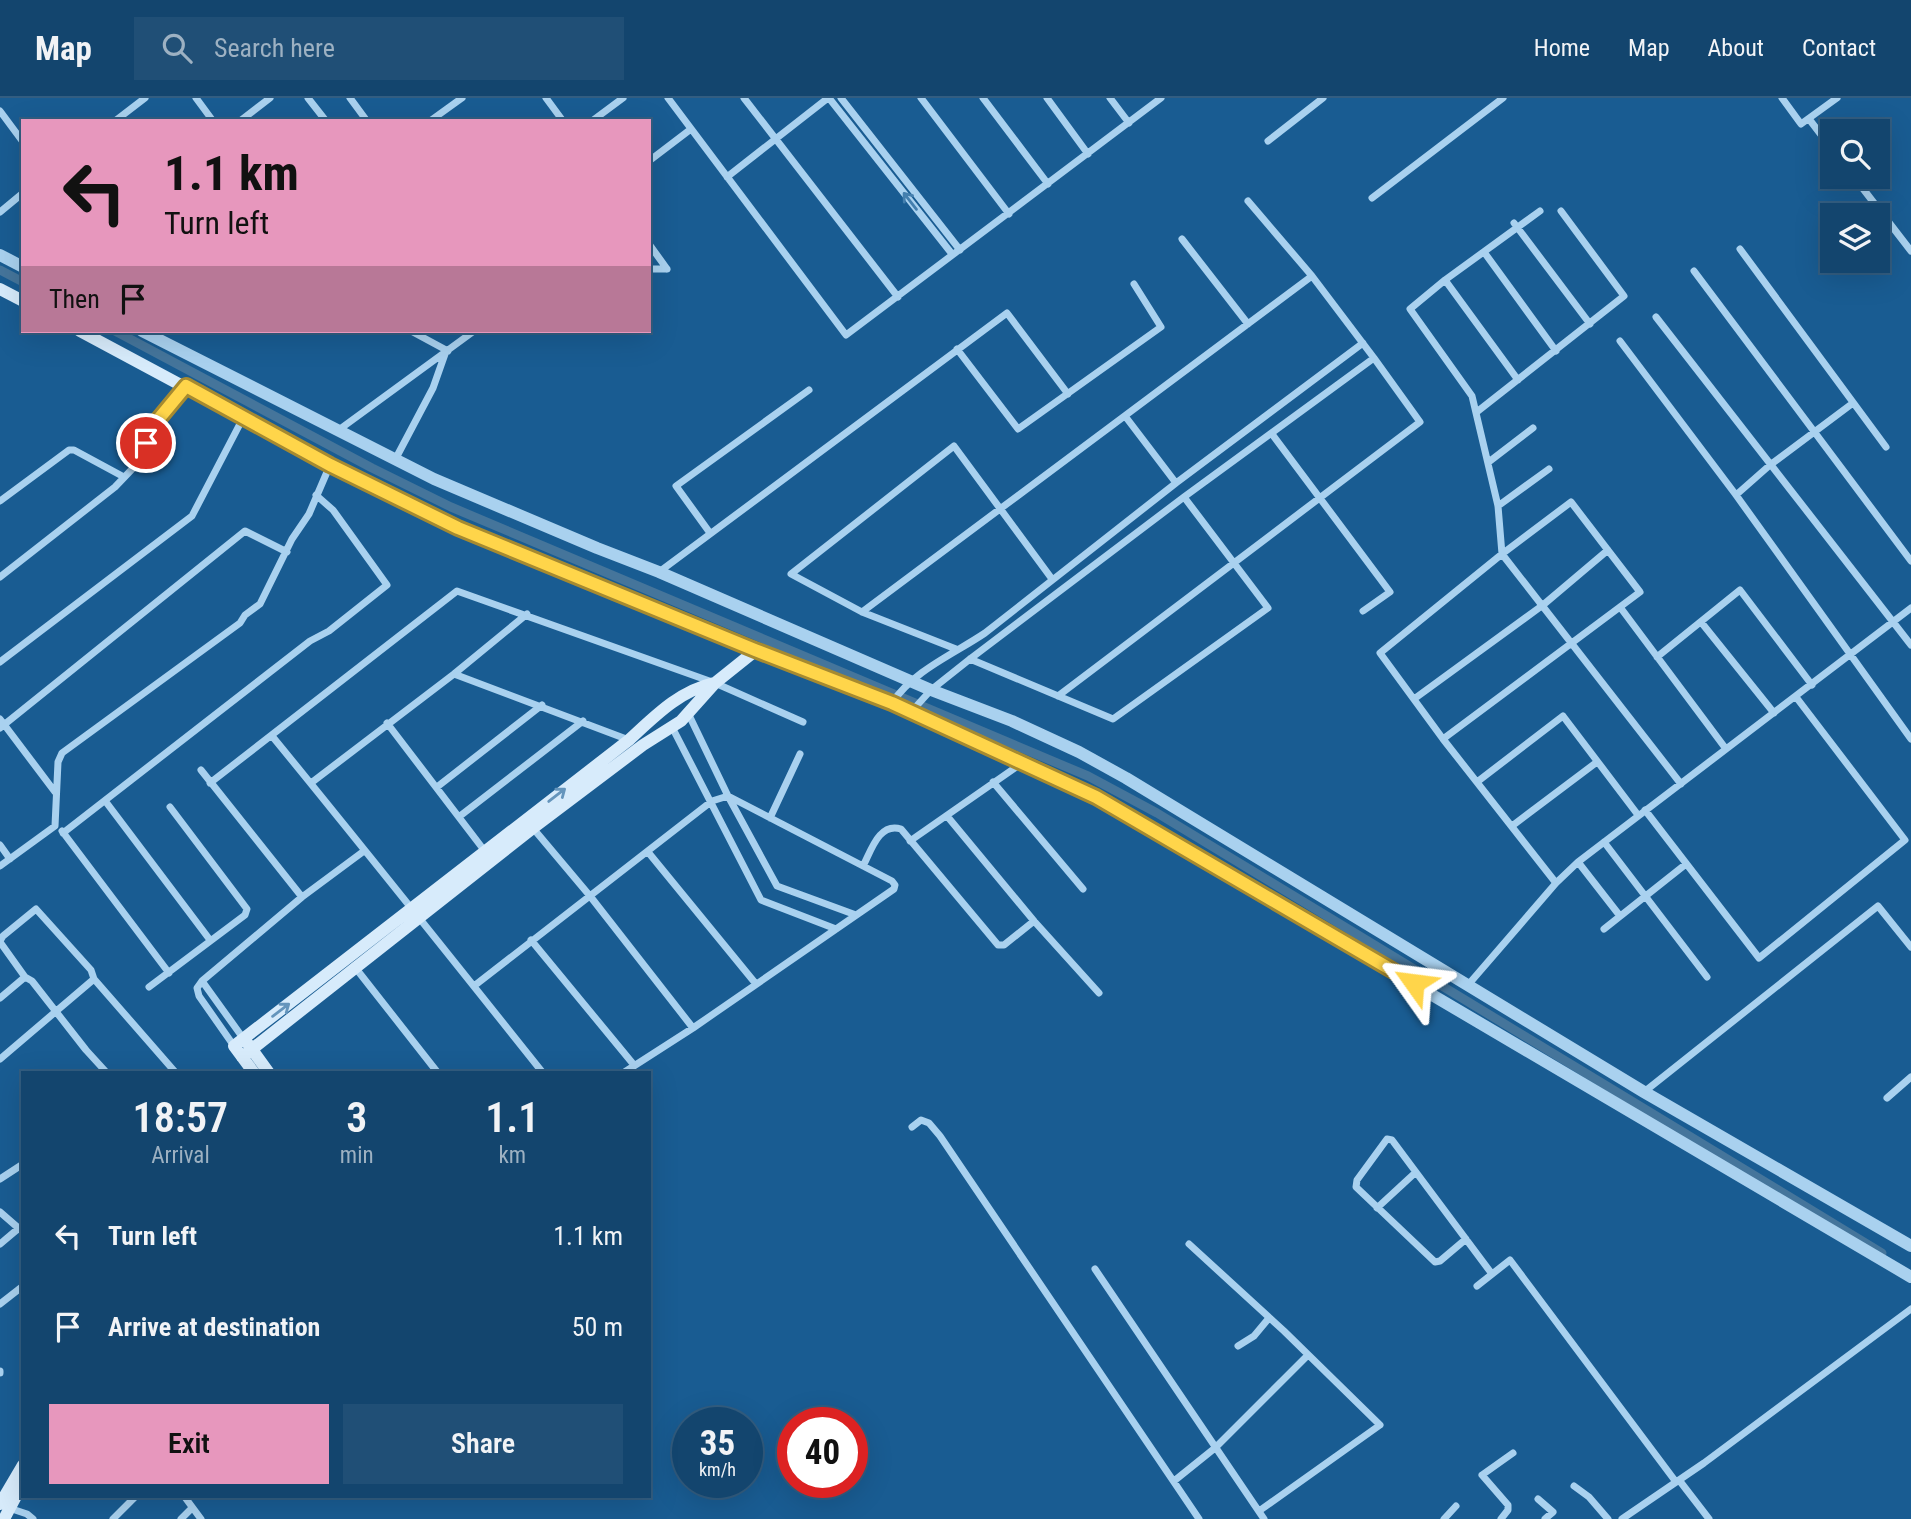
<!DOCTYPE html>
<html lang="en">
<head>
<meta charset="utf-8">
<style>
	body { margin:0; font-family:"Roboto Condensed",sans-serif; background:#204f76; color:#f1f3f6; height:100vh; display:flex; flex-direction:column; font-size:26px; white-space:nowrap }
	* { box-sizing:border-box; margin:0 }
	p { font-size:23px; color:#9db1c2 }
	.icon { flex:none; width:38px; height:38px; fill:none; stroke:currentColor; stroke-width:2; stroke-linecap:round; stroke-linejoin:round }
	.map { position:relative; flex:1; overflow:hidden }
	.drawer { position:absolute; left:21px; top:973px; width:630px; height:427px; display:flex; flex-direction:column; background:#13456e; border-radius:0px; box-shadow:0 7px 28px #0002,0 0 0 2px #325d81 }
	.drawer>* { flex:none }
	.banner { position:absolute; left:21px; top:21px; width:630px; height:214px; border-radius:0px; box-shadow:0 7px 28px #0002,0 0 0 2px #325d81; background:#e797bd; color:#111; overflow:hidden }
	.tools { position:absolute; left:1820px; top:21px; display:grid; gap:14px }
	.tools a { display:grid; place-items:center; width:70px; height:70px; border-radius:0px; background:#13456e; box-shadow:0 7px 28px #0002,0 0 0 2px #325d81; font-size:35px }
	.speed { position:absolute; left:672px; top:1309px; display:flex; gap:14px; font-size:35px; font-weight:700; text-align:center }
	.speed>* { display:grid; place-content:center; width:91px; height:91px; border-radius:50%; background:#13456e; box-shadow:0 7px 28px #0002,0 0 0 2px #325d81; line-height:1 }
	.speed small { font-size:18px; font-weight:400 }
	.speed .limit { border:10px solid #d22; background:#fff; color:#111 }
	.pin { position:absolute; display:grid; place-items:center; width:60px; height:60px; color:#fff; margin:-30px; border:4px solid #fff; border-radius:50%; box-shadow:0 2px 7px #0007 }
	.me { position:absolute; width:77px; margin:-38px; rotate:301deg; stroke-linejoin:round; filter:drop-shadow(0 0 5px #0008) }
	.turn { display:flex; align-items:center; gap:24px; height:147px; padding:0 28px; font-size:32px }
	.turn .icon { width:91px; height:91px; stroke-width:2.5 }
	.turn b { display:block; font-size:49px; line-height:60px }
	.then { display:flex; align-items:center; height:66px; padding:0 28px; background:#0003; gap:14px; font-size:26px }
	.eta { display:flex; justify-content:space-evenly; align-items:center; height:119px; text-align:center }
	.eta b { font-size:42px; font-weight:600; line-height:49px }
	.cta { display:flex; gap:14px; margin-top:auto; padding:14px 28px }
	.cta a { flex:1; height:80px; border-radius:0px; background:#e797bd; color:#111; font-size:28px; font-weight:600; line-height:80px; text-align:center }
	.cta a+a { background:#204f76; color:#f1f3f6 }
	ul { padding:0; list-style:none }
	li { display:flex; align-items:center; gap:21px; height:91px; padding:0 28px }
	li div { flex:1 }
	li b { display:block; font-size:26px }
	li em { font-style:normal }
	header { display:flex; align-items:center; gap:42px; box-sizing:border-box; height:98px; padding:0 35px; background:#13456e; border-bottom:2px solid #325d81 }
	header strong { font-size:33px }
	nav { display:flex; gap:38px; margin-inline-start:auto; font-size:24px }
	.search { width:490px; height:63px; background:#204f76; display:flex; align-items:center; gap:18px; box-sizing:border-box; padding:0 24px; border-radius:0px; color:#9db1c2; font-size:26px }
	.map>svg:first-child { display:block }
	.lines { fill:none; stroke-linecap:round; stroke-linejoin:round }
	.canal { stroke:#45759b; stroke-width:9 }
	.minor { stroke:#a9d1ef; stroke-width:7 }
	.tertiary { stroke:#a9d1ef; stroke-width:12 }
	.secondary { stroke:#d7ebfb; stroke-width:12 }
	.oneway { stroke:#447fae }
	.oneway2 { stroke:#6595bc }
	.route-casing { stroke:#a68a30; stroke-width:18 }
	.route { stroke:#ffd54a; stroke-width:12 }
</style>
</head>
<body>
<header>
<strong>Map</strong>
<div class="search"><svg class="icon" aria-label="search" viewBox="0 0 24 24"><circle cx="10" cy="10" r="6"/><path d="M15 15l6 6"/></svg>Search here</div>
<nav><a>Home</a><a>Map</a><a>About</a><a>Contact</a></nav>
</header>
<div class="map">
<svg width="1911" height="1421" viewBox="0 0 1911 1421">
	<rect width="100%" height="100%" fill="#195c92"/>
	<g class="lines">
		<path class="canal" d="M 0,172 L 23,184
			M 115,233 L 372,370 L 451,409 L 1088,678 L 1157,715 L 1882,1155"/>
		<path class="minor" d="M 196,0 L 213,23
			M 308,0 L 326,23
			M 350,0 L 367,23
			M 546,0 L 563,23
			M 668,0 L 846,237 L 1161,0
			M 744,0 L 898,199
			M 829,0 L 952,156
			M 841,0 L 960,152
			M 921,0 L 1009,116
			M 983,0 L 1048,86
			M 1047,0 L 1088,56
			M 1110,0 L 1129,25
			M 1782,0 L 1801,26 L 1837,0
			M 0,13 L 23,44
			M 1809,21 L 1832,51
			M 115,23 L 145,0
			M 240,23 L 270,0
			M 430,23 L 462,0
			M 592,23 L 623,0
			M 1268,43 L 1323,0
			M 649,63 L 691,31
			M 727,79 L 828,0
			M 1854,79 L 1911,153
			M 1372,100 L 1503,0
			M 1540,113 L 1445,182 L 1410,211 L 1472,298 L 1498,408 L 1502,456 L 1681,686
			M 0,114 L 23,95
			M 1514,125 L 1590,226
			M 1182,141 L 1248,226
			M 649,146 L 667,171
			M 1740,151 L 1886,349
			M 1484,154 L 1556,253
			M 649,171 L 667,171
			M 1694,173 L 1911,463
			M 1445,182 L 1518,282
			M 1656,219 L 1911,547
			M 411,233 L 448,253
			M 1620,243 L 1736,397 L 1911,641
			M 957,251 L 1018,331 L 1161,229 L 1134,186
			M 1478,313 L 1624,198 L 1561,113
			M 1125,318 L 1176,385
			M 340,331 L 474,233
			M 1272,336 L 1390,494 L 1363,513
			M 396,360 L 433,290 L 445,256
			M 1490,363 L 1533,330
			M 1736,397 L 1770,367 L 1853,305
			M 0,403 L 69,352 L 74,352 L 124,379
			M 1498,408 L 1549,371
			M 710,435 L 676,388 L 809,292
			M 659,474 L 1007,215 L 1068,296
			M 0,479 L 115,389 L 136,367 L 157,323 L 185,289
			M 1620,509 L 1726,651
			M 862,514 L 1312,178
			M 1701,524 L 1774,615
			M 956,551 L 862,514 L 791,476 L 954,348 L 1052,481
			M 1657,559 L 1740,492 L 1812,587
			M 970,561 L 1113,621 L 1268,510 L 1184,399
			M 0,564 L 192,418 L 243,320
			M 454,576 L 629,642
			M 1058,598 L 1420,324 L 1374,260
			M 1414,601 L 1543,507 L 1608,452
			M 892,605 C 914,572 954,556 985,535 L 1176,385 L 1363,245
			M 911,614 L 931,592 L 970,561 L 1184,399 L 1374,260 L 1312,178 L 1248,103
			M 688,615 L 728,698 L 777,788 L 856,817
			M 0,621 L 55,694
			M 387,625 L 487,756
			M 672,629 L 761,802 L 836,831
			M 0,630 L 245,433 L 287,454
			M 272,638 C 363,749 453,862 543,975
			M 1443,641 L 1640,494 L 1571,404 L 1502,456 L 1380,555 L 1443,641 L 1556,785
			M 201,672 L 302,799
			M 993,684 L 1083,791
			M 1477,684 L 1563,618 L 1638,717
			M 210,685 L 457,493 L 715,585 L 803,624
			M 311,685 L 454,576 L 527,516
			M 437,689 L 542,607
			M 106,704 L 210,842
			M 1645,712 L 1759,860 L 1905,742 L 1796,599
			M 460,718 L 583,623
			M 947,718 L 1034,823 L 1099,895
			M 770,720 L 800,656
			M 1512,728 L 1597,664
			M 532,729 L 590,798 L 693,930
			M 62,733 L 169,875
			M 63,735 L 310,543 L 329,533 L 387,487 L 333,412 L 316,397
			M 910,743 L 1022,665
			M 1604,744 L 1707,879
			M 0,747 L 10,761
			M 648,754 L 756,886
			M 1578,764 L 1620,818
			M 0,768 L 55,728 L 58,664 L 62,655 L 240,525 L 245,517 L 260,506 L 292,441 L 309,416 L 330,367
			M 863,768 C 871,753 879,724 901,731 L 998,847 L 1004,847 L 1034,823
			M 1604,831 L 1686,766
			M 531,842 L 634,967
			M 0,843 L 3,838 L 36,811 L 91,872 L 94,881 L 176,975
			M 0,844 L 25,879 L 32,883 L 86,952 L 107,975
			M 354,868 L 438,975
			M 202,883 L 243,940
			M 1468,887 L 1556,785 L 1578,764 L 1911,510
			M 474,888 L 712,703 L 728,698 L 892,783 L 895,787 L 894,791 L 693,930 L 623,975
			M 149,889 L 245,817 L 247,811 L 170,709
			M 0,900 L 25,879
			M 234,948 L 199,898 L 197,890 L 202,883 L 302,799 L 364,753
			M 0,961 L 94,881
			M 1644,994 L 1878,808 L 1911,849
			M 1887,1000 L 1911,979
			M 912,1029 L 921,1022 L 929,1025 L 940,1038 L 1199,1421
			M 0,1081 L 23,1066
			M 1377,1110 L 1416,1074
			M 0,1114 L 23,1134
			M 1466,1141 L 1440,1163 L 1435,1164 L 1356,1089 L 1357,1082 L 1387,1041 L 1392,1042 L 1492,1176
			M 0,1146 L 19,1130
			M 1189,1146 L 1284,1233 L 1380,1327 L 1259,1413
			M 1095,1171 L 1264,1421
			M 1477,1188 L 1510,1162 L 1676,1384
			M 0,1206 L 23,1188
			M 1238,1248 L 1254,1238 L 1269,1220
			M 0,1273 L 0,1275
			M 1679,1382 L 1709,1421
			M 1174,1383 L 1215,1350 L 1308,1257
			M 1574,1388 L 1589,1399 L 1608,1421
			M 184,1398 L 201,1421
			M 1538,1401 L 1553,1414 L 1545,1421
			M 9,1410 L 27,1416 L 33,1421
			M 113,1421 L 136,1398
			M 181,1421 L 192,1410
			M 1444,1421 L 1456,1408
			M 1501,1421 L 1508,1412 L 1508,1407 L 1482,1377 L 1513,1355
			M 1622,1421 L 1704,1365 L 1911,1211"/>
		<path class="tertiary" d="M 0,157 L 23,169
			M 142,233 L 434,381 L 597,450 L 659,474 L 931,592 L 1012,623 L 1079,654 L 1126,680 L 1644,994 L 1911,1148
			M 755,553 L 892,605 L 1096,699 L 1911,1179"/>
		<path class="secondary" d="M 0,191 L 23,203
			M 80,233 L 330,367 L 458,430 L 755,553 L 715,585 L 681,623 L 643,647 L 533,730 L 242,959
			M 248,946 L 269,975
			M 254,975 L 234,948 L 629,642 C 655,618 679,593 714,585
			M 0,1406 L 23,1367
			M 4,1421 L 23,1385"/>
	</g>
	<defs><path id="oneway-shaft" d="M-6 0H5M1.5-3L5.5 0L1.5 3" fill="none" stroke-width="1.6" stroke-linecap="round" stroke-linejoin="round" transform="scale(1.75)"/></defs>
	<use class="oneway" href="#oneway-shaft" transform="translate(910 103) rotate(-128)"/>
	<g class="oneway2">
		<use href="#oneway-shaft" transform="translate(557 697) rotate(-38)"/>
		<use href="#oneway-shaft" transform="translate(281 912) rotate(-37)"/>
	</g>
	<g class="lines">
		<g class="route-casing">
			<path id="route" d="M 146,345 L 157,323 L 186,288 L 330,367 L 458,430 L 755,552 L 892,605 L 1096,699 L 1414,885"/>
		</g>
		<use href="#route" class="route"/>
	</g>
</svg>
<div class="tools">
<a><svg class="icon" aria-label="search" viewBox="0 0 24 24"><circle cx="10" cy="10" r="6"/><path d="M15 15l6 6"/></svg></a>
<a><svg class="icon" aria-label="layers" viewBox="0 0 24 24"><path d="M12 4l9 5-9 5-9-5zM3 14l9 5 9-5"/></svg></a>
</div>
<div class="speed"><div>35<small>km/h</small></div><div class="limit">40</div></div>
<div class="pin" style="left:146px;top:345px;background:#d93025"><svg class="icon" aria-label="arrive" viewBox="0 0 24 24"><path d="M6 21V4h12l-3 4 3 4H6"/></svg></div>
<svg class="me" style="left:1414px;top:885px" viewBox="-20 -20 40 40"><path d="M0-17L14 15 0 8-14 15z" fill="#ffd54a" stroke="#fff" stroke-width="4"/></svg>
<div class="banner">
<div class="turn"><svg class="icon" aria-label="left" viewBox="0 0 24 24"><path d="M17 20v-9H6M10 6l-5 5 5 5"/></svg><div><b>1.1 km</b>Turn left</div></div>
<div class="then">Then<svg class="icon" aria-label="arrive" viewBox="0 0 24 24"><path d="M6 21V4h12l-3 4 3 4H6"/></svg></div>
</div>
<section class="drawer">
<div class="eta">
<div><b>18:57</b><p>Arrival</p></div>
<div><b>3</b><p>min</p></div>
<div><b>1.1</b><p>km</p></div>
</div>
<ul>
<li><svg class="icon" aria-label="left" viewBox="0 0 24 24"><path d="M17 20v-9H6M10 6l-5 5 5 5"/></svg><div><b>Turn left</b></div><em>1.1 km</em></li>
<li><svg class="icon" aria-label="arrive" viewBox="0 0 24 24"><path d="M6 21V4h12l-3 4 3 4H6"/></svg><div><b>Arrive at destination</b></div><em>50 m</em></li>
</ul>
<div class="cta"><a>Exit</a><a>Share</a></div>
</section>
</div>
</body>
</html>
